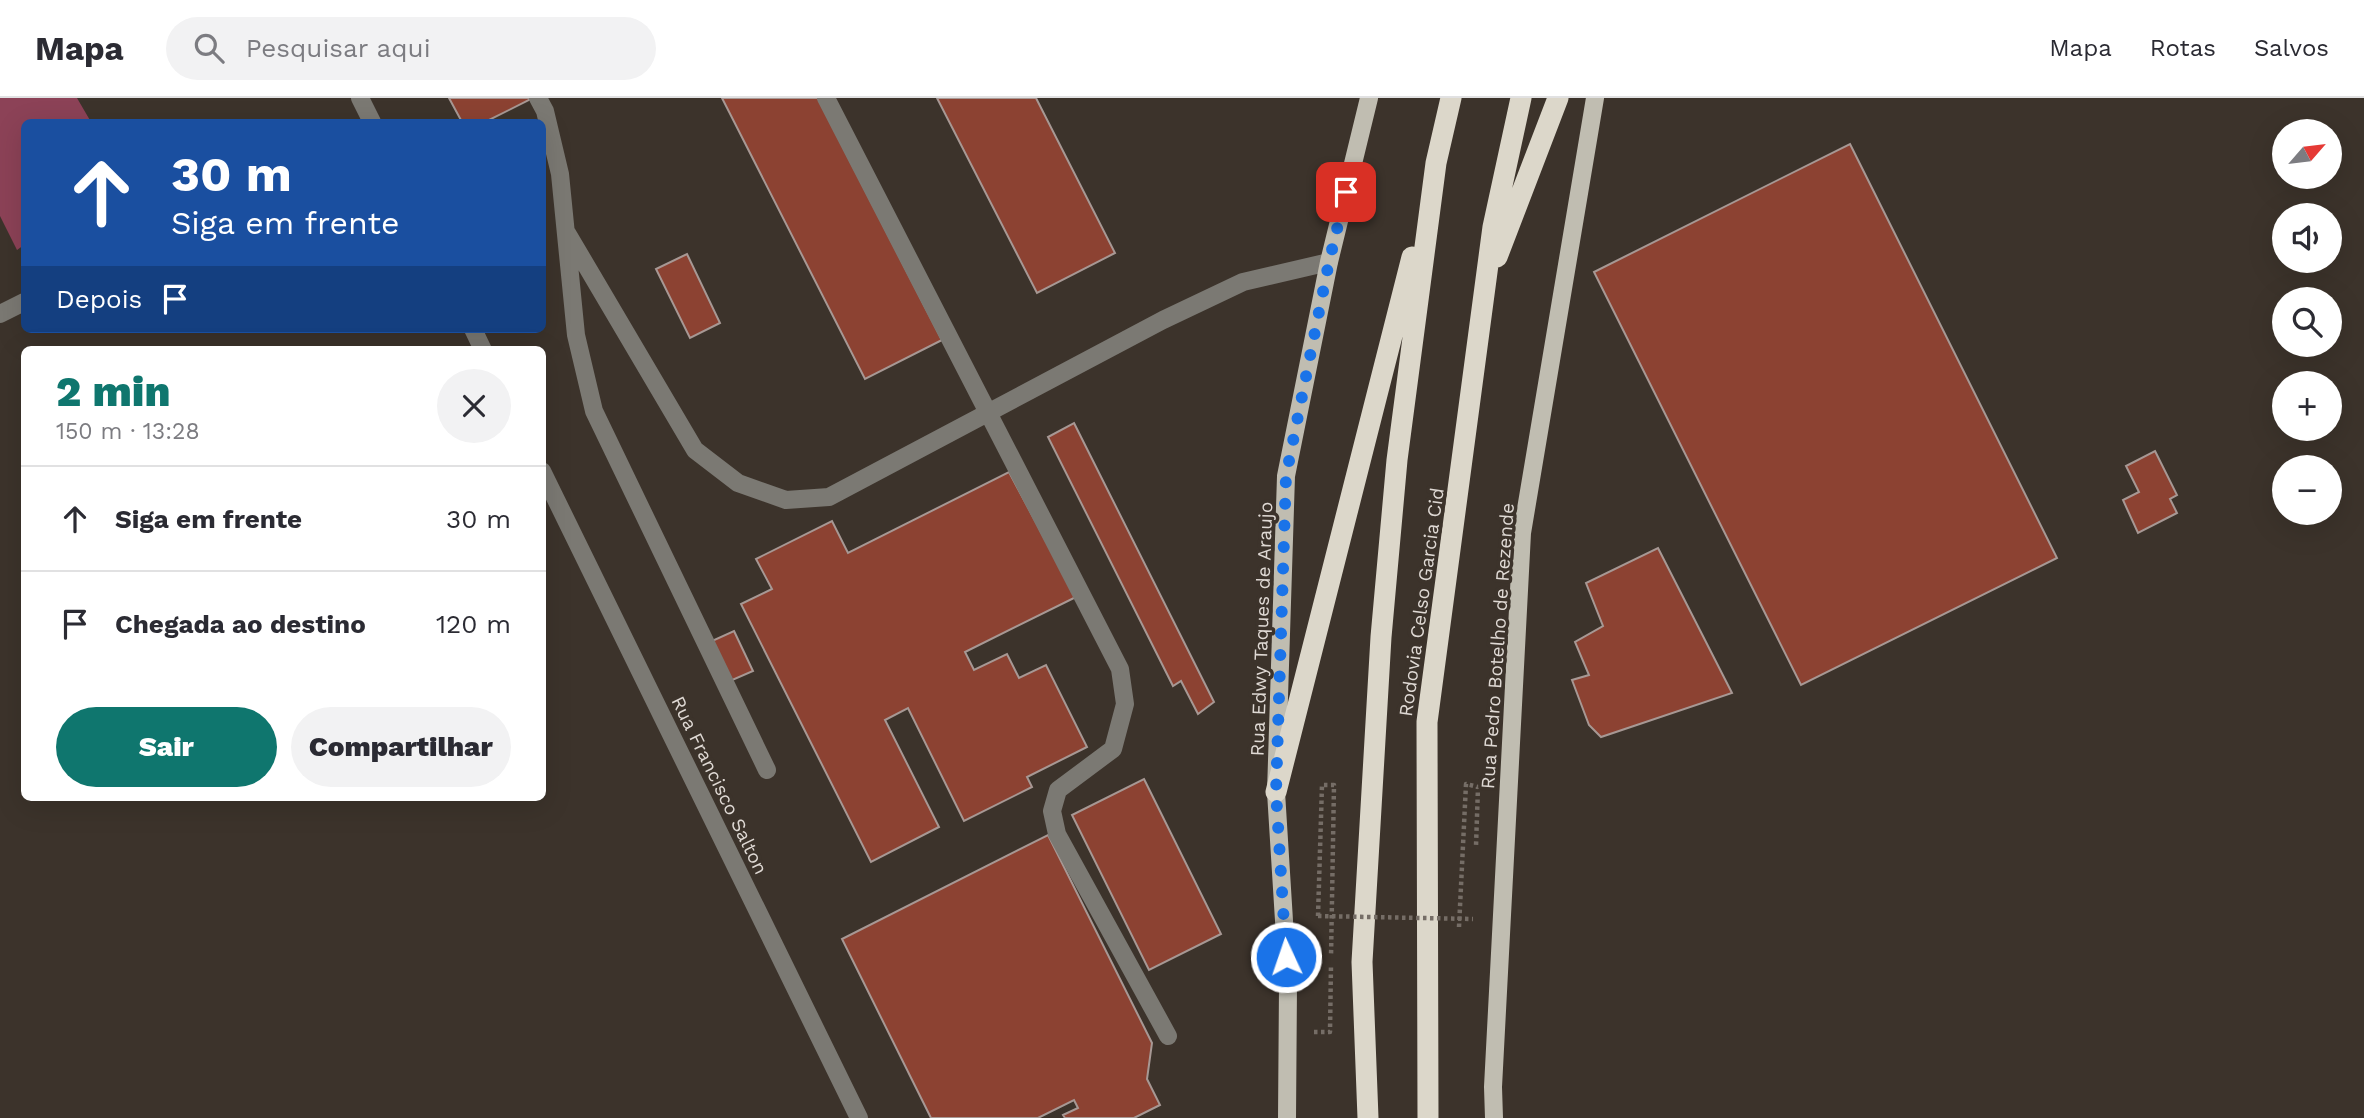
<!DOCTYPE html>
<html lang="pt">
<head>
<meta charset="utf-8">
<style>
	body { margin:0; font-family:"Work Sans",sans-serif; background:#f2f2f3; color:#2b2b33; height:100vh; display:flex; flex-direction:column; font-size:26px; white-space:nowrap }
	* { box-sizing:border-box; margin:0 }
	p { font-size:23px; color:#7c7c81 }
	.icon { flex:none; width:38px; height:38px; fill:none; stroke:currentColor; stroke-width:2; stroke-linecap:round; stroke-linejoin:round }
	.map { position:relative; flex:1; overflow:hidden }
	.panel { position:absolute; left:21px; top:248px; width:525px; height:455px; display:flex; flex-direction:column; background:#fff; border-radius:10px; box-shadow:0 7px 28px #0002 }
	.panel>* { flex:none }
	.top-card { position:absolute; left:21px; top:21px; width:525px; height:214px; border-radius:10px; box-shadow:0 7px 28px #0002; background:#1a4fa0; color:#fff; overflow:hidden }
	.needle { width:46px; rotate:62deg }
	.controls { position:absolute; left:2272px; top:21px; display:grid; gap:14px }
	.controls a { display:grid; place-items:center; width:70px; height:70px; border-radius:50%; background:#fff; box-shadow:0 7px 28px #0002; font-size:35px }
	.pin { position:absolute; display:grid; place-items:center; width:60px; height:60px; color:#fff; margin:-30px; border-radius:14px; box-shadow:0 4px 10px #0006 }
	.me { position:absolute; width:77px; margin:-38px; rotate:357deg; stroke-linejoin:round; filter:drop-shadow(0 0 5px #0008) }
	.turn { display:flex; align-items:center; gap:24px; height:147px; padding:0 35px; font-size:32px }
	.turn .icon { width:91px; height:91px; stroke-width:2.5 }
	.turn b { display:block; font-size:49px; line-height:60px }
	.then { display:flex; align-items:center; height:66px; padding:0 35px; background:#0003; gap:14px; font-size:26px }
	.round { display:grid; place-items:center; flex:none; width:74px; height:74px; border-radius:37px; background:#f2f2f3 }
	.headline { display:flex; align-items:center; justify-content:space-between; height:119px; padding:0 35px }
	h1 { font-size:42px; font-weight:800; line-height:52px; color:#0f766e }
	.action { display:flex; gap:14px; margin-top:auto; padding:14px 35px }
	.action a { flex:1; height:80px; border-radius:42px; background:#0f766e; color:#fff; font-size:28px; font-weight:800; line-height:80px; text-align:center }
	.action a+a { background:#f2f2f3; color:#2b2b33 }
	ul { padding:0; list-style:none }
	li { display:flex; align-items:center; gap:21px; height:105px; padding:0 35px; border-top:2px solid #e1e1e2 }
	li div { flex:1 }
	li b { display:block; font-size:26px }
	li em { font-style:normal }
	header { display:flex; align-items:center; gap:42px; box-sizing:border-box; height:98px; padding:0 35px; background:#fff; border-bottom:2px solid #e1e1e2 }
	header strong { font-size:33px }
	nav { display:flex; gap:38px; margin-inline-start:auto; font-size:24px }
	.search { width:490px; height:63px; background:#f2f2f3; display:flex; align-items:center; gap:18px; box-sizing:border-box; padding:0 24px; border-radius:38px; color:#7c7c81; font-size:26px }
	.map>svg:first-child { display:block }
	.green { fill:#8c4257 }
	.building { fill:#8c4232; stroke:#a79894; stroke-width:2 }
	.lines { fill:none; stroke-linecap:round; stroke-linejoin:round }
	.path { stroke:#756d66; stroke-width:4.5; stroke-dasharray:3.5 3.5; stroke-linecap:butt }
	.minor { stroke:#7b7973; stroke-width:18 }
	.major { stroke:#c0bdb1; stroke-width:18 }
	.highway { stroke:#dcd7ca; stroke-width:21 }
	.path-bridge { stroke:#756d66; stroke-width:4.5; stroke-dasharray:3.5 3.5; stroke-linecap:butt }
	.route { stroke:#1a73e8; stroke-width:12; stroke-dasharray:0 21.6 }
	.labels { text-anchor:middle; stroke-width:7; stroke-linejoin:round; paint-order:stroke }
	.street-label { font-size:19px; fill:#dfd9d4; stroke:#3c332b }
</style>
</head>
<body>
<header>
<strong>Mapa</strong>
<div class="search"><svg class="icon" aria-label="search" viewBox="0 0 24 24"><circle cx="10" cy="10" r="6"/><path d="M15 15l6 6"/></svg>Pesquisar aqui</div>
<nav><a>Mapa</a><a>Rotas</a><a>Salvos</a></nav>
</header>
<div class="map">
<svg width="2364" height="1020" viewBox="0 0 2364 1020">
	<rect width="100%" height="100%" fill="#3c332b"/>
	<path class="green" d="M 0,0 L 77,0 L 91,24 L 24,24 L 24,147 L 17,152 L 0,118 Z"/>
	<path class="building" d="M 449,0 L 531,0 L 531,1 L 485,24 L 462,24 Z
		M 722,0 L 818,0 L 942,242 L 865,281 Z
		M 937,0 L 1036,0 L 1115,155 L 1037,195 Z
		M 1850,46 L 2057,460 L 1801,587 L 1594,174 Z
		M 687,156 L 720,225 L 690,240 L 656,171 Z
		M 1074,325 L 1214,604 L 1198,616 L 1181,583 L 1173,588 L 1048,339 Z
		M 2155,353 L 2177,397 L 2170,401 L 2177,415 L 2138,435 L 2123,402 L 2139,394 L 2126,368 Z
		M 1009,374 L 1076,499 L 965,554 L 974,572 L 1007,556 L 1019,580 L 1046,567 L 1087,649 L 1027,679 L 1032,689 L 964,723 L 908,610 L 885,622 L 939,729 L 871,764 L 741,506 L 772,491 L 756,461 L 832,423 L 848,455 Z
		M 1658,450 L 1732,595 L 1601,639 L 1589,627 L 1572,582 L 1589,577 L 1575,544 L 1603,528 L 1586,485 Z
		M 734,533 L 753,573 L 730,583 L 712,543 Z
		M 1144,681 L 1221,836 L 1149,872 L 1072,717 Z
		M 1048,737 L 1152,945 L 1147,981 L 1160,1007 L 1134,1020 L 1065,1020 L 1063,1017 L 1078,1010 L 1074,1002 L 1038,1020 L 931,1020 L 842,841 Z"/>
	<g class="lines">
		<path class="path" d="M 1318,818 L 1322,687 L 1334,687 L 1331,859
			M 1459,829 L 1466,686 L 1478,689 L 1476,748
			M 1314,934 L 1330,934 L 1331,867"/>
		<path class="minor" d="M 360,0 L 372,24
			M 538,0 L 545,13 L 560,76 L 576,237 L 594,313 L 767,672
			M 826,0 L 1120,571 L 1125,606 L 1113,651 L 1058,692 L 1052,713 L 1057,736 L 1168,938
			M 567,135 L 695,352 L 738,385 L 786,402 L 829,399 L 1163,222 L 1243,184 L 1329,164
			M 0,216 L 24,204
			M 473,231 L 483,252
			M 542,373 L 859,1020"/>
		<path class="major" d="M 1287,1020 L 1288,887 L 1276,694 L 1286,378 L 1329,164 L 1369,0
			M 1494,1020 L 1493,989 L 1522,435 L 1595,0"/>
		<path class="highway" d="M 1497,159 L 1558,0
			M 1276,694 L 1412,159
			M 1368,1020 L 1362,864 L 1381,539 L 1397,362 L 1436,65 L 1451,0
			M 1428,1020 L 1427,624 L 1493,129 L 1521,0"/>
		<path class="path-bridge" d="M 1318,818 L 1473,821"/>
	</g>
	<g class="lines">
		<path class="route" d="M 1286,859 L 1276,694 L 1286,378 L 1329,164 L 1346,94"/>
	</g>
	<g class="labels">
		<g class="street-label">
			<text transform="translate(1421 504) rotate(-82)" y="7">Rodovia Celso Garcia Cid</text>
			<text transform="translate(1261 531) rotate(-88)" y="7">Rua Edwy Taques de Araujo</text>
			<text transform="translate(1497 548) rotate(-86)" y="7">Rua Pedro Botelho de Rezende</text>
			<text transform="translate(720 687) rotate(64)" y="7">Rua Francisco Salton</text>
		</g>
	</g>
</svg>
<div class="controls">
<a><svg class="needle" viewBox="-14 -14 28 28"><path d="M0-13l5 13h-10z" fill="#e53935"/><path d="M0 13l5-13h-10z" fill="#7c7c81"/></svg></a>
<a><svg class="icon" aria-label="sound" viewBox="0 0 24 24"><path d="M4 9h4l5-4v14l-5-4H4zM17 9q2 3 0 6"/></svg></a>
<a><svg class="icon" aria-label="search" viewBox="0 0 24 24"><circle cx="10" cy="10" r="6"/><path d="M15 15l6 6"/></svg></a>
<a>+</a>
<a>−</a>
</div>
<div class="pin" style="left:1346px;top:94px;background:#d93025"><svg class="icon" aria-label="arrive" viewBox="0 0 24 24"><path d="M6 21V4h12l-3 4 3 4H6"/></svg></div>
<svg class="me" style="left:1286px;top:859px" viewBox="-20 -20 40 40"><circle r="17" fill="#1a73e8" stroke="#fff" stroke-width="3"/><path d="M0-11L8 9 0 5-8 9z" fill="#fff"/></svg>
<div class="top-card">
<div class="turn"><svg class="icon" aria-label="ahead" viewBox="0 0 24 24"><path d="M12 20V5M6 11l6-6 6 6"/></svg><div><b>30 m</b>Siga em frente</div></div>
<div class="then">Depois<svg class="icon" aria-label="arrive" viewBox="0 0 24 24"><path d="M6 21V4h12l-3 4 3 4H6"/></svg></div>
</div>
<section class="panel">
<div class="headline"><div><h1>2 min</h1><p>150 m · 13:28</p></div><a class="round"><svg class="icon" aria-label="close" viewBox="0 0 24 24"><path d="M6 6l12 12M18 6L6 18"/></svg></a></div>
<ul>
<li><svg class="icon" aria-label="ahead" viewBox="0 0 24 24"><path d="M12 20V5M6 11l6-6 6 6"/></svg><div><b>Siga em frente</b></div><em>30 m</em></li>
<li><svg class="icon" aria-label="arrive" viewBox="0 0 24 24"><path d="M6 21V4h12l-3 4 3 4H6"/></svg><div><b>Chegada ao destino</b></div><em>120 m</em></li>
</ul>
<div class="action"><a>Sair</a><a>Compartilhar</a></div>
</section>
</div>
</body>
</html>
